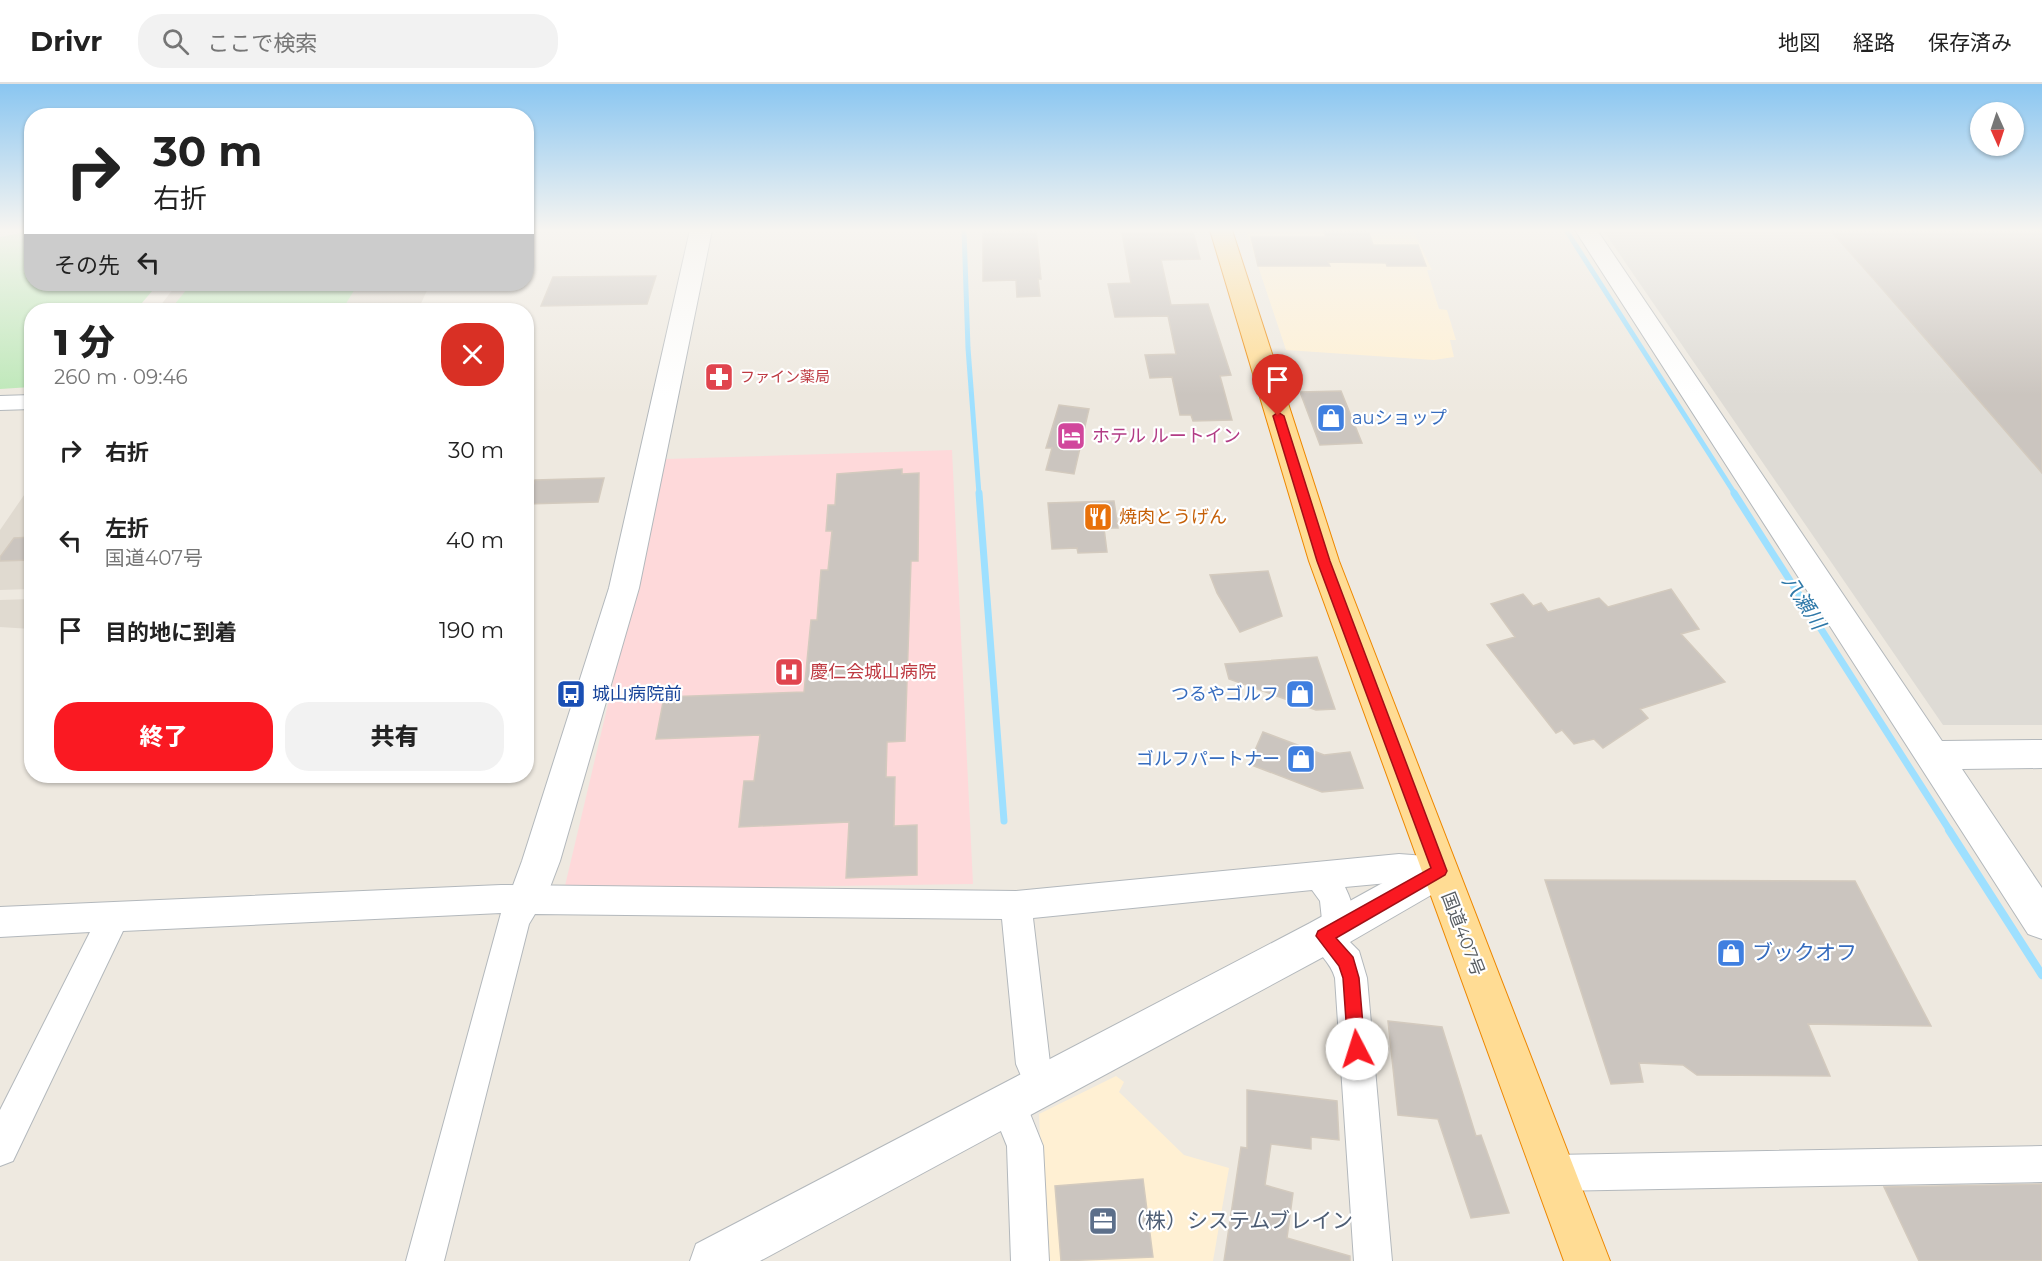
<!DOCTYPE html>
<html lang="ja">
<head>
<meta charset="utf-8">
<style>
	body { margin:0; font-family:Montserrat,"Noto Sans JP",sans-serif; background:#f2f2f2; color:#222; height:100vh; display:flex; flex-direction:column; font-size:22px; white-space:nowrap }
	* { box-sizing:border-box; margin:0 }
	p { font-size:20px; color:#767676 }
	.icon { flex:none; width:33px; height:33px; fill:none; stroke:currentColor; stroke-width:2; stroke-linecap:round; stroke-linejoin:round }
	.map { position:relative; flex:1; overflow:hidden }
	.details { position:absolute; left:24px; top:219px; width:510px; height:480px; display:flex; flex-direction:column; background:#fff; border-radius:24px; box-shadow:0 2px 4px #0004 }
	.details>* { flex:none }
	.banner { position:absolute; left:24px; top:24px; width:510px; height:183px; border-radius:24px; box-shadow:0 2px 4px #0004; background:#fff; color:#222; overflow:hidden }
	.needle { width:39px; rotate:177deg }
	.fabs { position:absolute; left:1970px; top:18px; display:grid; gap:12px }
	.fabs a { display:grid; place-items:center; width:54px; height:54px; border-radius:50%; background:#fff; box-shadow:0 2px 4px #0004; font-size:30px }
	.pin { position:absolute; display:grid; place-items:center; width:51px; height:51px; color:#fff; margin:-62px -26px; border-radius:50% 50% 50% 0; rotate:-45deg; box-shadow:0 0 6px #0007 }
	.pin .icon { rotate:45deg }
	.me { position:absolute; width:66px; margin:-33px; rotate:355deg; stroke-linejoin:round; filter:drop-shadow(0 0 4px #0008) }
	.turn { display:flex; align-items:center; gap:21px; height:126px; padding:0 30px; font-size:27px }
	.turn .icon { width:78px; height:78px; stroke-width:2.5 }
	.turn b { display:block; font-size:42px; line-height:51px }
	.then { display:flex; align-items:center; height:57px; padding:0 30px; background:#0003; gap:12px; font-size:22px }
	.round { display:grid; place-items:center; flex:none; width:63px; height:63px; border-radius:24px; background:#f2f2f2 }
	.summary { display:flex; align-items:center; justify-content:space-between; height:102px; padding:0 30px }
	h1 { font-size:36px; font-weight:800; line-height:45px }
	.cta { display:flex; gap:12px; margin-top:auto; padding:12px 30px }
	.cta a { flex:1; height:69px; border-radius:24px; background:#fa1922; color:#fff; font-size:24px; font-weight:800; line-height:69px; text-align:center }
	.cta a+a { background:#f2f2f2; color:#222 }
	ul { padding:0; list-style:none }
	li { display:flex; align-items:center; gap:18px; height:90px; padding:0 30px }
	li div { flex:1 }
	li b { display:block; font-size:22px }
	li em { font-style:normal }
	header { display:flex; align-items:center; gap:36px; box-sizing:border-box; height:84px; padding:0 30px; background:#fff; border-bottom:2px solid #e0e0e0 }
	header strong { font-size:28px }
	nav { display:flex; gap:33px; margin-inline-start:auto; font-size:21px }
	.search { width:420px; height:54px; background:#f2f2f2; display:flex; align-items:center; gap:15px; box-sizing:border-box; padding:0 21px; border-radius:24px; color:#767676; font-size:22px }
	.map>svg:first-child { display:block }
	.commercial { fill:#fff0d3 }
	.industrial { fill:#dedbd5 }
	.education { fill:#e0dad0 }
	.medical { fill:#fed9da }
	.green { fill:#bee8b9 }
	.lines { fill:none; stroke-linecap:round; stroke-linejoin:round }
	.stream-far2 { stroke:#9ee0ff; stroke-width:5 }
	.stream-far1 { stroke:#9ee0ff; stroke-width:7 }
	.stream { stroke:#9ee0ff; stroke-width:8 }
	.building { fill:#cbc5bf; stroke:#d3cabe; stroke-width:1.5 }
	.minor-casing { stroke:#b3b8bc; stroke-width:2 }
	.tertiary-casing { stroke:#b3b8bc; stroke-width:2 }
	.trunk-casing { stroke:#ed8700; stroke-width:2 }
	.minor { fill:#fff; fill-rule:evenodd }
	.tertiary { fill:#fff; fill-rule:evenodd }
	.trunk { fill:#ffdc94; fill-rule:evenodd }
	.route { fill:#fa1922; stroke:#a21016; stroke-width:1.5 }
	.labels { text-anchor:middle; stroke-width:4.5; stroke-linejoin:round; paint-order:stroke }
	.far-health-label { font-size:15px; fill:#be3a42; stroke:#fff; text-anchor:start }
	.shop-label { font-size:18px; fill:#366cbe; stroke:#fff; text-anchor:end }
	.hotel-label { font-size:18px; fill:#b23c85; stroke:#fff; text-anchor:start }
	.food-label { font-size:18px; fill:#c56008; stroke:#fff; text-anchor:start }
	.health-label { font-size:18px; fill:#be3a42; stroke:#fff; text-anchor:start }
	.transit-label { font-size:18px; fill:#164399; stroke:#fff; text-anchor:start }
	.street-label { font-size:18px; fill:#595e63; stroke:#fff }
	.water-label { font-size:20px; font-style:italic; fill:#2e78a8; stroke:#fff }
	.near-shop-label { font-size:21px; fill:#366cbe; stroke:#fff; text-anchor:start }
	.near-service-label { font-size:21px; fill:#4e5e75; stroke:#fff; text-anchor:start }
</style>
</head>
<body>
<header>
<strong>Drivr</strong>
<div class="search"><svg class="icon" aria-label="search" viewBox="0 0 24 24"><circle cx="10" cy="10" r="6"/><path d="M15 15l6 6"/></svg>ここで検索</div>
<nav><a>地図</a><a>経路</a><a>保存済み</a></nav>
</header>
<div class="map">
<svg width="2042" height="1177" viewBox="0 0 2042 1177">
	<rect width="100%" height="100%" fill="#eee9e0"/>
	<path class="commercial" d="M 1246,146 L 1413,146 L 1432,186 L 1427,186 L 1439,225 L 1447,226 L 1456,256 L 1450,256 L 1454,273 L 1434,276 L 1286,266 Z
		M 1116,992 L 1124,998 L 1119,1008 L 1184,1071 L 1229,1084 L 1213,1177 L 1045,1177 L 1039,1030 Z"/>
	<path class="industrial" d="M 1603,146 L 2042,146 L 2042,641 L 1943,641 Z"/>
	<path class="education" d="M 177,200 L 430,200 L 418,226 L 157,226 Z
		M 31,401 L 31,505 L 0,506 L 0,446 Z
		M 31,515 L 31,545 L 0,543 L 0,516 Z"/>
	<path class="medical" d="M 952,366 L 973,800 L 564,806 L 666,375 Z"/>
	<path class="green" d="M 31,147 L 32,200 L 158,200 L 136,226 L 32,226 L 31,303 L 0,305 L 0,153 Z
		M 191,200 L 358,200 L 342,226 L 170,226 Z"/>
	<g class="lines">
		<path class="stream-far2" d="M 964,146 L 968,264 L 979,410
			M 1566,146 L 1735,410"/>
		<path class="stream-far1" d="M 979,409 L 1004,737
			M 1734,409 L 1950,747"/>
		<path class="stream" d="M 1949,746 L 2042,891"/>
	</g>
	<path class="building" d="M 983,146 L 1036,146 L 1041,195 L 1038,195 L 1040,212 L 1017,213 L 1016,196 L 983,197 Z
		M 1323,146 L 1368,146 L 1373,161 L 1418,161 L 1426,182 L 1387,182 L 1386,179 L 1328,178 L 1330,182 L 1258,182 L 1251,153 L 1326,153 Z
		M 1830,146 L 2042,146 L 2042,389 L 1878,200 Z
		M 1193,147 L 1200,175 L 1161,176 L 1171,221 L 1208,220 L 1231,291 L 1220,292 L 1232,336 L 1193,337 L 1191,331 L 1180,331 L 1172,293 L 1150,294 L 1145,271 L 1176,270 L 1168,232 L 1115,233 L 1108,200 L 1131,199 L 1122,149 Z
		M 656,192 L 647,220 L 541,222 L 553,193 Z
		M 1341,307 L 1362,359 L 1320,361 L 1300,308 Z
		M 1059,321 L 1089,325 L 1074,390 L 1046,386 L 1052,364 L 1046,364 Z
		M 902,385 L 902,390 L 919,389 L 918,477 L 911,477 L 905,657 L 887,658 L 886,693 L 895,693 L 894,742 L 917,741 L 917,791 L 846,794 L 849,738 L 739,743 L 744,697 L 754,697 L 760,651 L 656,655 L 664,613 L 804,608 L 811,536 L 817,536 L 821,486 L 828,486 L 832,447 L 826,447 L 828,421 L 835,421 L 837,390 Z
		M 604,394 L 598,418 L 527,420 L 535,396 Z
		M 1114,417 L 1118,444 L 1104,444 L 1107,468 L 1078,469 L 1077,464 L 1052,465 L 1048,419 Z
		M 32,453 L 32,476 L 0,477 L 0,473 L 14,454 Z
		M 1268,487 L 1282,532 L 1240,548 L 1217,509 L 1210,491 Z
		M 1671,505 L 1699,545 L 1681,550 L 1725,598 L 1640,625 L 1648,634 L 1603,664 L 1594,655 L 1574,660 L 1562,646 L 1556,649 L 1487,561 L 1515,553 L 1491,520 L 1523,510 L 1533,522 L 1541,519 L 1548,528 L 1599,514 L 1608,523 Z
		M 1317,573 L 1335,625 L 1316,626 L 1229,595 L 1225,580 Z
		M 1263,648 L 1324,671 L 1350,668 L 1363,704 L 1322,708 L 1249,680 Z
		M 1545,796 L 1855,797 L 1931,942 L 1808,940 L 1830,992 L 1697,991 L 1683,981 L 1639,979 L 1643,998 L 1611,1000 Z
		M 1388,937 L 1442,943 L 1476,1052 L 1481,1051 L 1509,1129 L 1471,1134 L 1438,1035 L 1398,1031 Z
		M 1247,1006 L 1337,1017 L 1339,1056 L 1311,1053 L 1311,1065 L 1271,1060 L 1265,1101 L 1293,1109 L 1287,1154 L 1350,1172 L 1350,1177 L 1224,1177 L 1241,1063 L 1247,1064 Z
		M 1143,1095 L 1153,1173 L 1061,1177 L 1055,1102 Z
		M 2042,1100 L 2042,1177 L 1919,1177 L 1884,1103 Z"/>
	<g class="lines">
		<g class="minor-casing">
			<path id="minor" d="M 32,311 L 32,325 L 0,326 L 0,312 Z
				M 1399,770 L 1439,773 L 1450,777 L 1454,787 L 1450,797 L 1439,801 L 1399,798 L 1345,803 C 1354,821 1357,837 1348,856 L 1359,867 L 1367,894 L 1392,1177 L 1354,1177 L 1335,894 C 1331,878 1315,867 1308,852 L 1313,842 L 1322,836 L 1320,817 L 1312,806 L 1033,834 L 1050,979 L 1059,1001 L 1054,1013 L 1042,1018 L 1030,1013 L 1016,980 L 1002,835 L 535,830 L 529,840 L 444,1177 L 406,1177 L 501,829 L 123,847 L 13,1077 L 0,1082 L 0,1026 L 90,848 L 0,853 L 0,823 L 501,801 L 1016,807 Z
				M 1008,1002 L 1021,1007 L 1043,1062 L 1049,1177 L 1011,1177 L 1007,1062 L 990,1020 L 995,1007 Z
				M 2042,1062 L 2042,1098 L 1554,1107 L 1541,1102 L 1536,1089 L 1541,1076 L 1554,1071 Z"/>
		</g>
		<g class="tertiary-casing">
			<path id="tertiary" d="M 690,146 L 712,146 L 639,504 L 560,777 L 541,827 L 527,832 L 513,827 L 508,815 L 522,777 L 609,504 Z
				M 1575,146 L 1597,146 L 1942,657 L 2042,656 L 2042,684 L 1962,685 L 2042,804 L 2042,855 L 2028,850 Z
				M 1439,770 L 1452,775 L 1458,787 L 1452,799 L 1338,865 L 760,1177 L 690,1177 L 696,1160 L 1310,839 L 1426,775 Z"/>
		</g>
		<g class="trunk-casing">
			<path id="trunk" d="M 1210,146 L 1232,146 L 1339,477 L 1610,1177 L 1564,1177 L 1309,477 Z"/>
		</g>
		<use href="#minor" class="minor"/>
		<use href="#tertiary" class="tertiary"/>
		<use href="#trunk" class="trunk"/>
	</g>
	<linearGradient id="sky" x2="0" y2="1"><stop stop-color="#8ac6f1"/><stop offset="0.47" stop-color="#f7f5f1"/><stop offset="1" stop-color="#f7f5f1" stop-opacity="0"/></linearGradient>
	<rect width="2042" height="311" fill="url(#sky)"/>
	<path class="route" d="M 1278,328 L 1284,332 L 1330,477 L 1447,787 L 1445,791 L 1336,854 L 1353,873 L 1359,894 L 1365,965 L 1363,971 L 1357,974 L 1351,971 L 1348,965 L 1343,894 L 1339,882 L 1316,852 L 1318,847 L 1431,784 L 1317,477 L 1273,332 Z"/>
	<defs>
		<g id="pharmacy-square" transform="scale(1.5)"><rect x="-9" y="-9" width="18" height="18" rx="4" fill="#e0444e" stroke="#fff"/><path d="M-2-6h4v4h4v4h-4v4h-4v-4h-4v-4h4Z" fill="#fff"/></g>
		<g id="shop-square" transform="scale(1.5)"><rect x="-9" y="-9" width="18" height="18" rx="4" fill="#3f7fe0" stroke="#fff"/><path d="M-5-2.5h2.3a2.7 3.5 0 0 1 5.4 0H5L5.5 6h-11ZM-1.5-2.5h3a1.5 2.3 0 0 0-3 0Z" fill="#fff"/></g>
		<g id="hotel-square" transform="scale(1.5)"><rect x="-9" y="-9" width="18" height="18" rx="4" fill="#d1479c" stroke="#fff"/><path d="M-6-4.5h1.5V1H6V5H4.5V3h-9V5H-6ZM-4 0a1.8 1.8 0 1 1 3.6 0ZM.5 0V-2.5h3Q6-2.5 6 0Z" fill="#fff"/></g>
		<g id="restaurant-square" transform="scale(1.5)"><rect x="-9" y="-9" width="18" height="18" rx="4" fill="#e8710a" stroke="#fff"/><path d="M-5-6h1v4h1v-4h1v4h1v-4h1v5L-1.5 .5V6h-2V.5L-5-1ZM5-6V6H3V1.5H1.5Q1.5-4 5-6Z" fill="#fff"/></g>
		<g id="hospital-square" transform="scale(1.5)"><rect x="-9" y="-9" width="18" height="18" rx="4" fill="#e0444e" stroke="#fff"/><path d="M-5-5h3v3.5h4V-5h3V5h-3V1.5h-4V5h-3Z" fill="#fff"/></g>
		<g id="bus-square" transform="scale(1.5)"><rect x="-9" y="-9" width="18" height="18" rx="4" fill="#1a4fb4" stroke="#fff"/><path d="M-5-6H5V4H4V6H2V4H-2V6H-4V4H-5ZM-3.5-4V0h7V-4ZM-3.5 1.2v1.5H-2V1.2ZM2 1.2v1.5H3.5V1.2Z" fill="#fff"/></g>
		<g id="office-square" transform="scale(1.5)"><rect x="-9" y="-9" width="18" height="18" rx="4" fill="#5c6f8a" stroke="#fff"/><path d="M-6-3h4V-5.5h4V-3h4V5H-6ZM-1-4.5V-3h2v-1.5ZM-6 0V1H6V0Z" fill="#fff"/></g>
	</defs>
	<g fill-rule="evenodd">
		<use href="#pharmacy-square" x="719" y="293"/>
		<use href="#shop-square" x="1331" y="334"/>
		<use href="#hotel-square" x="1071" y="352"/>
		<use href="#restaurant-square" x="1098" y="433"/>
		<use href="#hospital-square" x="789" y="588"/>
		<use href="#bus-square" x="571" y="610"/>
		<use href="#shop-square" x="1300" y="610"/>
		<use href="#shop-square" x="1301" y="675"/>
		<use href="#shop-square" x="1731" y="869"/>
		<use href="#office-square" x="1103" y="1137"/>
	</g>
	<g class="labels">
		<g class="far-health-label">
			<text x="740" y="298">ファイン薬局</text>
		</g>
		<g class="shop-label">
			<text x="1352" y="340" text-anchor="start">auショップ</text>
			<text x="1279" y="616">つるやゴルフ</text>
			<text x="1280" y="681">ゴルフパートナー</text>
		</g>
		<g class="hotel-label">
			<text x="1092" y="358">ホテル ルートイン</text>
		</g>
		<g class="food-label">
			<text x="1119" y="439">焼肉とうげん</text>
		</g>
		<g class="health-label">
			<text x="810" y="594">慶仁会城山病院</text>
		</g>
		<g class="transit-label">
			<text x="592" y="616">城山病院前</text>
		</g>
		<g class="street-label">
			<text transform="translate(1463 850) rotate(69)" y="6">国道407号</text>
		</g>
		<g class="water-label">
			<text transform="translate(1804 518) rotate(57)" y="7">八瀬川</text>
		</g>
		<g class="near-shop-label">
			<text x="1752" y="876">ブックオフ</text>
		</g>
		<g class="near-service-label">
			<text x="1124" y="1144">（株）システムブレイン</text>
		</g>
	</g>
</svg>
<div class="fabs">
<a><svg class="needle" viewBox="-14 -14 28 28"><path d="M0-13l5 13h-10z" fill="#e53935"/><path d="M0 13l5-13h-10z" fill="#767676"/></svg></a>
</div>
<div class="pin" style="left:1278px;top:332px;background:#d93025"><svg class="icon" aria-label="arrive" viewBox="0 0 24 24"><path d="M6 21V4h12l-3 4 3 4H6"/></svg></div>
<svg class="me" style="left:1357px;top:965px" viewBox="-20 -20 40 40"><circle r="19" fill="#fff"/><path d="M0-13L10 11 0 6-10 11z" fill="#fa1922"/></svg>
<div class="banner">
<div class="turn"><svg class="icon" aria-label="right" viewBox="0 0 24 24"><path d="M7 20v-9h11M14 6l5 5-5 5"/></svg><div><b>30 m</b>右折</div></div>
<div class="then">その先<svg class="icon" aria-label="left" viewBox="0 0 24 24"><path d="M17 20v-9H6M10 6l-5 5 5 5"/></svg></div>
</div>
<section class="details">
<div class="summary"><div><h1>1 分</h1><p>260 m · 09:46</p></div><a class="round" style="background:#d93025;color:#fff"><svg class="icon" aria-label="close" viewBox="0 0 24 24"><path d="M6 6l12 12M18 6L6 18"/></svg></a></div>
<ul>
<li><svg class="icon" aria-label="right" viewBox="0 0 24 24"><path d="M7 20v-9h11M14 6l5 5-5 5"/></svg><div><b>右折</b></div><em>30 m</em></li>
<li><svg class="icon" aria-label="left" viewBox="0 0 24 24"><path d="M17 20v-9H6M10 6l-5 5 5 5"/></svg><div><b>左折</b><p>国道407号</p></div><em>40 m</em></li>
<li><svg class="icon" aria-label="arrive" viewBox="0 0 24 24"><path d="M6 21V4h12l-3 4 3 4H6"/></svg><div><b>目的地に到着</b></div><em>190 m</em></li>
</ul>
<div class="cta"><a>終了</a><a>共有</a></div>
</section>
</div>
</body>
</html>
